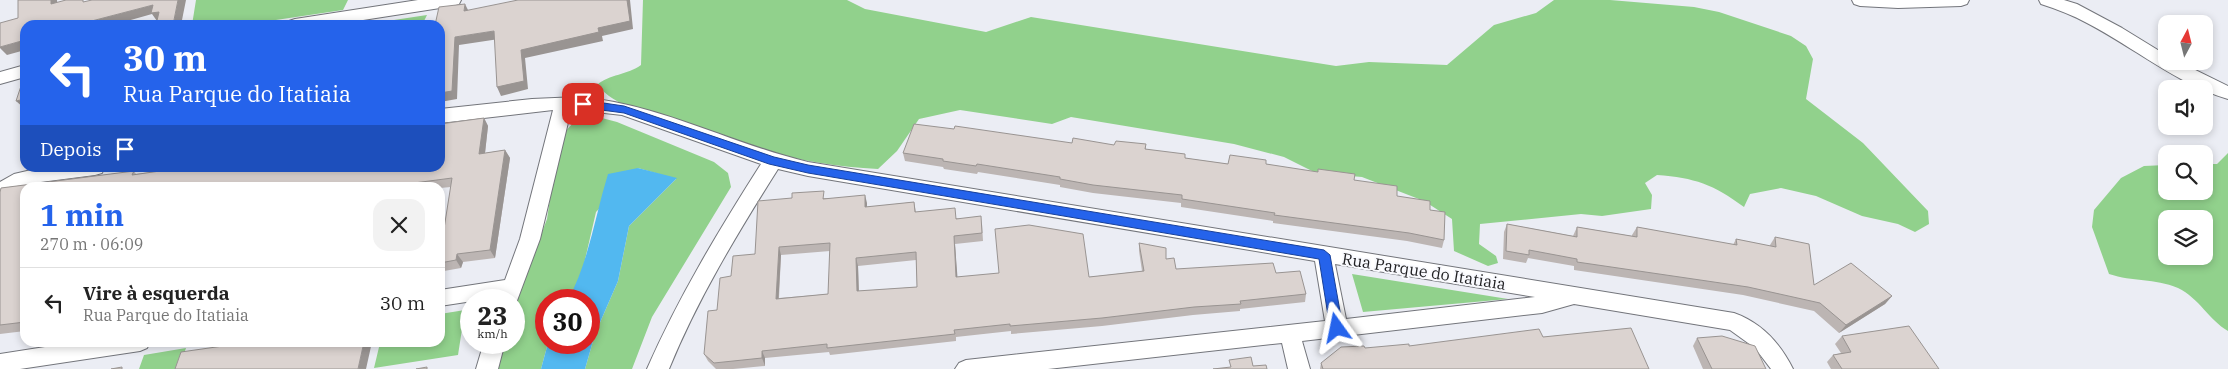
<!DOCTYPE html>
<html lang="pt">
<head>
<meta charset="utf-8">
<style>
	body { margin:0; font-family:"IBM Plex Serif",serif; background:#f2f2f2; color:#222; height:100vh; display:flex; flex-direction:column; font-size:19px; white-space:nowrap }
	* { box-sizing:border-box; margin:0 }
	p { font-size:16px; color:#767676 }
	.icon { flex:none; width:28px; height:28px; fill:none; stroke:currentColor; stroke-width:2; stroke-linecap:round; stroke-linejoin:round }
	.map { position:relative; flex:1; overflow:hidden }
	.side { position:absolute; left:20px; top:182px; width:425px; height:165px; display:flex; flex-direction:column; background:#fff; border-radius:15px; box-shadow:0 2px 8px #0003 }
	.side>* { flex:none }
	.banner { position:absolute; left:20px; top:20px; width:425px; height:152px; border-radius:15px; box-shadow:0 2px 8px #0003; background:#2563eb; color:#fff; overflow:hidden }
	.needle { width:32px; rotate:7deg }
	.controls { position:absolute; left:2158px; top:15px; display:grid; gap:10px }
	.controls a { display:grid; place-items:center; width:55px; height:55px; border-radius:10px; background:#fff; box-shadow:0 2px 8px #0003; font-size:25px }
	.speed { position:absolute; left:460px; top:289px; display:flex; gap:10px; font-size:25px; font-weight:700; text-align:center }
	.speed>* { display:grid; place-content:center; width:65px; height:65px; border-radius:50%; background:#fff; box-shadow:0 2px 8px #0003; line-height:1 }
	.speed small { font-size:12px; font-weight:400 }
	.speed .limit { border:8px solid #d22; background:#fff; color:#111 }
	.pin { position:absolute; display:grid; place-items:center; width:42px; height:42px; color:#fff; margin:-21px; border-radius:10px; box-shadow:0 2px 8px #0006 }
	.me { position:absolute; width:55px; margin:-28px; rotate:348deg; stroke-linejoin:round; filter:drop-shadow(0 0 4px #0008) }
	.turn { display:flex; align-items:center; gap:18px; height:105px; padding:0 20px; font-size:22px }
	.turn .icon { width:65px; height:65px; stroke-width:2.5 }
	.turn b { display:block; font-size:35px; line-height:42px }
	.then { display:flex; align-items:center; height:48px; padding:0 20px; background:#0003; gap:10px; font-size:19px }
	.round { display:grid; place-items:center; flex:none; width:52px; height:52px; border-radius:15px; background:#f2f2f2 }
	.headline { display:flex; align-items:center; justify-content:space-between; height:85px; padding:0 20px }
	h1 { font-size:30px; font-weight:700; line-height:38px; color:#2563eb }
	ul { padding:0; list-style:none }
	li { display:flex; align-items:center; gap:15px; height:70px; padding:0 20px; border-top:1px solid #e0e0e0 }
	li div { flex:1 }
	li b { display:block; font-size:19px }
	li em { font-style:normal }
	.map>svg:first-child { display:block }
	.green { fill:#91d18c; fill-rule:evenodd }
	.water { fill:#52b8f0 }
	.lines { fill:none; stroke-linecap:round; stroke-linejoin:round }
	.street-casing { stroke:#73757b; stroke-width:2 }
	.street { fill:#fff; fill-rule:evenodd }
	.wall { fill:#bcb5b3; fill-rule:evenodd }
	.shaded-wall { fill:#999492 }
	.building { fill:#dbd3d0; stroke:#999492; fill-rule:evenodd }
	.route { fill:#2563eb; stroke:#184099 }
	.labels { text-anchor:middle; stroke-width:4; stroke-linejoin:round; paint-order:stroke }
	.street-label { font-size:16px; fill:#1f1f22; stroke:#f9fafe }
</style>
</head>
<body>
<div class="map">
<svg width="2228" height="369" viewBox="0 0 2228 369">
	<rect width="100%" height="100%" fill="#ebedf4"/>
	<path class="green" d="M 196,0 L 348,0 L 343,10 L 243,25 L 192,25 Z
		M 643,0 L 847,0 L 865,9 L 986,32 L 1031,17 L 1336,66 L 1369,62 L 1447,65 L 1494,25 L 1536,13 L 1554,0 L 1610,0 L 1694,7 L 1719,12 L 1791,36 L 1806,46 L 1813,59 L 1806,99 L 1863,143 L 1928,211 L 1929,224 L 1915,232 L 1898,224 L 1862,216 L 1816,196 L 1781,188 L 1750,194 L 1744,207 C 1713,184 1695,178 1657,175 L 1645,183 L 1652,195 L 1651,209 L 1602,216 L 1581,214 L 1480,224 L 1479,244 L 1496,256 L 1498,263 L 1488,266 L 1454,251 L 1452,219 L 1424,201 L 1362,177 L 1316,173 L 1284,157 L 1234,144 L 1071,117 L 1052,124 L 960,110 L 919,119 L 897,151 L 878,169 C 807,166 740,146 674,124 C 649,115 615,106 597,85 C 609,74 628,75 641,65 Z
		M 427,15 L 422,25 L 361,25 Z
		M 598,117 L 617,122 L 714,162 L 728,173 L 731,187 L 652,317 L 632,369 L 585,369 L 595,334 L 618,281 L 629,226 L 676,179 L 638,168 L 596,212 L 581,277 L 568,300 L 546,300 L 546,342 L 548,343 L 541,369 L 495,369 L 503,343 L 514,342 L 514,306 L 547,219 L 559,138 L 574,122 Z
		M 2228,153 L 2228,331 C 2209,320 2199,298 2178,288 C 2154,278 2133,282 2109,274 L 2092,227 L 2094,210 L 2121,178 L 2144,166 L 2166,165 L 2166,191 L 2204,191 L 2204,164 L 2217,164 ZM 2166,219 L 2204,219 L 2204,256 L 2166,256 Z
		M 1352,274 L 1508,299 L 1363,312 Z
		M 465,310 L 458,355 L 374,368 L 380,343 L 440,342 L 440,314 Z
		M 186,348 L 179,369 L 139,369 L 144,355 Z"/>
	<path class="water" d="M 638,168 L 677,178 L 629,226 L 618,281 L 595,334 L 585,369 L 541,369 L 548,343 L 589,342 L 589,300 L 568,300 C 589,261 595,216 608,174 Z"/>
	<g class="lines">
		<g class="street-casing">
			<path id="street" d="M 418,0 L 461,0 L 459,4 L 453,6 L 331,25 L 287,25 L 289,21 L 295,19 Z
				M 1852,0 L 1969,0 L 1967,4 L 1961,6 L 1898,8 L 1860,6 L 1854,4 Z
				M 2039,0 L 2064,0 L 2077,4 L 2122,28 L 2166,55 L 2166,61 L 2177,61 L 2228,86 L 2228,99 C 2177,84 2135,48 2087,23 C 2072,15 2057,9 2041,4 Z
				M 25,65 L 25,77 L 0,84 L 0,72 Z
				M 578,97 C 658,103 731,144 808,162 L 1734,313 C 1762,323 1780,343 1793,369 L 1771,369 L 1755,348 L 1730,330 L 1574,304 L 1542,313 L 1302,341 L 1310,369 L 1288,369 L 1282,343 L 1048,369 L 955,369 L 959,363 L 966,360 L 1325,321 L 1315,261 L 808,176 L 778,169 C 737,234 698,298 669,369 L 647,369 C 679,296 719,230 761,164 L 622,115 L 578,110 L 571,110 L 540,239 L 515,306 L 514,300 L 498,300 L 499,297 L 440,306 L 440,290 L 505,280 L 520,239 L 553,110 L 440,123 L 440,109 L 532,99 ZM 1335,264 L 1535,297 L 1346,319 Z
				M 40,168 L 104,168 L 102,173 L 95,175 L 33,183 L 0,198 L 0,182 L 14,174 Z
				M 77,342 L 150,342 L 147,348 L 140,351 L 20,369 L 0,369 L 0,354 Z
				M 484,342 L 505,342 L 498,369 L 476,369 Z"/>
		</g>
		<use href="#street" class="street"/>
	</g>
	<path class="wall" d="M 484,118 L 488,126 L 485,153 L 505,150 L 510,158 L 495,258 L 463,262 L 461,268 L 444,271 L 440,265 L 440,254 L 451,187 L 440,188 L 25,188 L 25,331 L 0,334 L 0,192 L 1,188 L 134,171 L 136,174 L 181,168 L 440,168 L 440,124 Z
		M 1072,143 L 1114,145 L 1146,144 L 1146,149 L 1185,158 L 1228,164 L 1266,164 L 1354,180 L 1430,210 L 1444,240 L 1442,248 L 1407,241 L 1273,223 L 1273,221 L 1181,207 L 1181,203 L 1093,193 L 1060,187 L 1060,185 L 978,172 L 977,174 L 944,169 L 943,167 L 905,161 L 903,153 Z
		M 792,198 L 826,198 L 867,203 L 867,207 L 914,202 L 916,212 L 956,218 L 982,224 L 983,241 L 955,244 L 957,277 L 1089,277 L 1142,271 L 1139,251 L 1139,243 L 1166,259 L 1176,269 L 1276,273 L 1306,294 L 1305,302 L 1240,309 L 1240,311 L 1193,315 L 1102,326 L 1011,334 L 1011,331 L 956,337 L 956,341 L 830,355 L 829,352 L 765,358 L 765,366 L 733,369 L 716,369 L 708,361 L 704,354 L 717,310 L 731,276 L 755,254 ZM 830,251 L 828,294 L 779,298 L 781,255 ZM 916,260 L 917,287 L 859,291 L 858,266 Z
		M 1507,224 L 1573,236 L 1577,227 L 1632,236 L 1632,235 L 1637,227 L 1733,245 L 1736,239 L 1770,246 L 1770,245 L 1775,237 L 1814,285 L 1892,296 L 1885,304 L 1839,333 L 1814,311 L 1743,295 L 1574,270 L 1574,266 L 1528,258 L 1526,263 L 1503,259 L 1504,232 Z
		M 1842,336 L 1939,369 L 1831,369 L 1827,362 L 1833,355 L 1841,353 L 1835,344 Z
		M 1543,337 L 1649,369 L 1320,369 L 1321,363 L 1365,348 L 1409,346 Z
		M 1697,338 L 1766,369 L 1703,369 L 1693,346 Z"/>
	<path class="shaded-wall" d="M 51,0 L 57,0 L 58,12 L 51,4 Z
		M 178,0 L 186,0 L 181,25 L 173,25 Z
		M 627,0 L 630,0 L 633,29 L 602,36 L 603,41 L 525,58 L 528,89 L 501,96 L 497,87 L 521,50 L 598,28 Z
		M 465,4 L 469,12 L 464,11 Z
		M 153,5 L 165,20 L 157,21 L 152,14 L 113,25 L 84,25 L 84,23 Z
		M 494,31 L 499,39 L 459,45 L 457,99 L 440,102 L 440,93 L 455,37 Z
		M 25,40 L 25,50 L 7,55 L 0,48 L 0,47 Z
		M 25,99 L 25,109 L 16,101 Z
		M 484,118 L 488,126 L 484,162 L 479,154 Z
		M 505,150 L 510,158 L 495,258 L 490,250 Z
		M 865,195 L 867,203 L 867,215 L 865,207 Z
		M 954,236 L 955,244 L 958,284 L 956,277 Z
		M 779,247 L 781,255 L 778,306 L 776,299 Z
		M 457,254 L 463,262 L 461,268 L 456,260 Z
		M 856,258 L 858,266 L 859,299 L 857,291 Z
		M 1892,296 L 1885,304 L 1839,333 L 1846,325 Z
		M 364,342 L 372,342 L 366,369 L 358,369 Z
		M 762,351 L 765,358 L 765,366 L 762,358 Z"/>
	<path class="building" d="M 18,0 L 51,0 L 51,4 L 66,0 L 83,0 L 83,2 L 92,0 L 178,0 L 173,25 L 156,25 L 159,12 L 151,13 L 153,5 L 84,23 L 84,25 L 25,25 L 25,40 L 0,47 L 0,23 L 18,18 Z
		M 518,0 L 627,0 L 630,21 L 598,28 L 599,32 L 521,50 L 524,81 L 497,87 L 494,31 L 455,37 L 452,91 L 440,93 L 440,25 L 435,25 L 439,7 L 465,4 L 464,11 Z
		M 24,77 L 25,77 L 25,99 L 16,101 Z
		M 484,118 L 479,154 L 505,150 L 490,250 L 457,254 L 456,260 L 440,263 L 440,254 L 452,178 L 376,188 L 25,188 L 25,322 L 0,325 L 0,192 L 1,188 L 134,171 L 132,175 L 181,168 L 440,168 L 440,124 Z
		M 914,124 L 954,129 L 955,126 L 1072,143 L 1073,138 L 1114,145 L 1116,141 L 1146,144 L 1145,149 L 1185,154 L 1185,158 L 1228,164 L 1230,155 L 1266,160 L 1266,164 L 1318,172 L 1318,169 L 1355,174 L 1354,180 L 1397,186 L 1397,196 L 1430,201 L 1430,210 L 1445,212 L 1444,240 L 1409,233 L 1274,215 L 1275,213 L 1182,199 L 1182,195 L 1093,185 L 1060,179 L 1060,177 L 977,164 L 976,166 L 943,161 L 943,159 L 903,153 Z
		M 824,191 L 823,199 L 865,195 L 865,207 L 914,202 L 915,212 L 955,208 L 956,219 L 981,216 L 982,233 L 954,236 L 956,277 L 999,273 L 995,229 L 1029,225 L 1083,234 L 1089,277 L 1144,271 L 1139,243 L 1166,248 L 1166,259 L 1174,258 L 1176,269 L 1273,263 L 1276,273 L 1300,271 L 1306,294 L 1240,301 L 1241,304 L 1194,307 L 1102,318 L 1010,326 L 1010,324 L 954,330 L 955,334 L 827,348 L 827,344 L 762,351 L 762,358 L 714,363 L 704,354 L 708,311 L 717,310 L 720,278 L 731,276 L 733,256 L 755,254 L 758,201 L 792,198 L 792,193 ZM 830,243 L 828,294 L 776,299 L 779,247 ZM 916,252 L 917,287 L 857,291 L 856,258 Z
		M 1507,224 L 1577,237 L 1577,227 L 1637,237 L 1637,227 L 1737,245 L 1736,239 L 1776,247 L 1775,237 L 1809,244 L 1814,285 L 1851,263 L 1892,296 L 1846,325 L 1820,303 L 1748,287 L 1577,262 L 1577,259 L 1529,250 L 1529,255 L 1506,251 Z
		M 1909,326 L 1939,369 L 1842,369 L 1833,355 L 1851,352 L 1842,336 Z
		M 1631,328 L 1649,369 L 1323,369 L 1321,363 L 1341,347 L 1364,346 L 1365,348 L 1409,344 L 1409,346 L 1539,329 L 1543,337 Z
		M 1722,336 L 1755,346 L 1766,369 L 1712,369 L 1697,338 Z
		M 251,342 L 364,342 L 358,369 L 175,369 L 181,352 Z
		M 1251,357 L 1253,366 L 1266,365 L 1267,369 L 1213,369 L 1231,367 L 1229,360 Z
		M 122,367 L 122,369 L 111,369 Z
		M 427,367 L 427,369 L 416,369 Z"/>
	<path class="route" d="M 583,100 L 624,106 L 774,157 L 808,165 L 1324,250 L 1330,255 L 1343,328 L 1341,331 L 1332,331 L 1330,328 L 1319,259 L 808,173 L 769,164 L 624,113 L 579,107 L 577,104 L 579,101 Z"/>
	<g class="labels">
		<g class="street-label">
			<text transform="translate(1424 271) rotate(9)" y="6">Rua Parque do Itatiaia</text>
		</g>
	</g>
</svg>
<div class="controls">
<a><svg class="needle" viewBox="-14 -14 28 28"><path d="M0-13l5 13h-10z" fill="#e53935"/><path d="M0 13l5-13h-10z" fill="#767676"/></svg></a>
<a><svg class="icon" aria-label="sound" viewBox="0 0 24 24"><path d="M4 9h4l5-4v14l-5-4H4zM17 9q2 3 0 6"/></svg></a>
<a><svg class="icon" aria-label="search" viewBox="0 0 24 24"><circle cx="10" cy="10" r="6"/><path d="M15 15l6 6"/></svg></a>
<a><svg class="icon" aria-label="layers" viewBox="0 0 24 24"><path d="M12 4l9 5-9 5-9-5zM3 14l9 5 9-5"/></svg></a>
</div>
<div class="speed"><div>23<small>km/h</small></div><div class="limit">30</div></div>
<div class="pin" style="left:583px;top:104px;background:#d93025"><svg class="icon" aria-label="arrive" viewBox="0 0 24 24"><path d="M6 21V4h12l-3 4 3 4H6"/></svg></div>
<svg class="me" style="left:1337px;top:328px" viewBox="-20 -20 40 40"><path d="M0-17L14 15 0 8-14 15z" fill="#2563eb" stroke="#fff" stroke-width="4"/></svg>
<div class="banner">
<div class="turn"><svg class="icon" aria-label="left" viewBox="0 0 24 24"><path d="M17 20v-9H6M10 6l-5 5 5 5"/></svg><div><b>30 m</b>Rua Parque do Itatiaia</div></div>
<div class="then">Depois<svg class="icon" aria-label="arrive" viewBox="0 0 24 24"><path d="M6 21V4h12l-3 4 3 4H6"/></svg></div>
</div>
<section class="side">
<div class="headline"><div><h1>1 min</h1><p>270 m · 06:09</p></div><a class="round"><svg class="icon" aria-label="close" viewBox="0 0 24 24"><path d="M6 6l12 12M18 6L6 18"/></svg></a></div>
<ul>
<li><svg class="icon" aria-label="left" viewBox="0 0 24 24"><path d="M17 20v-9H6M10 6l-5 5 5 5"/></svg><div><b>Vire à esquerda</b><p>Rua Parque do Itatiaia</p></div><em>30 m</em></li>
</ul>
</section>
</div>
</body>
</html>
